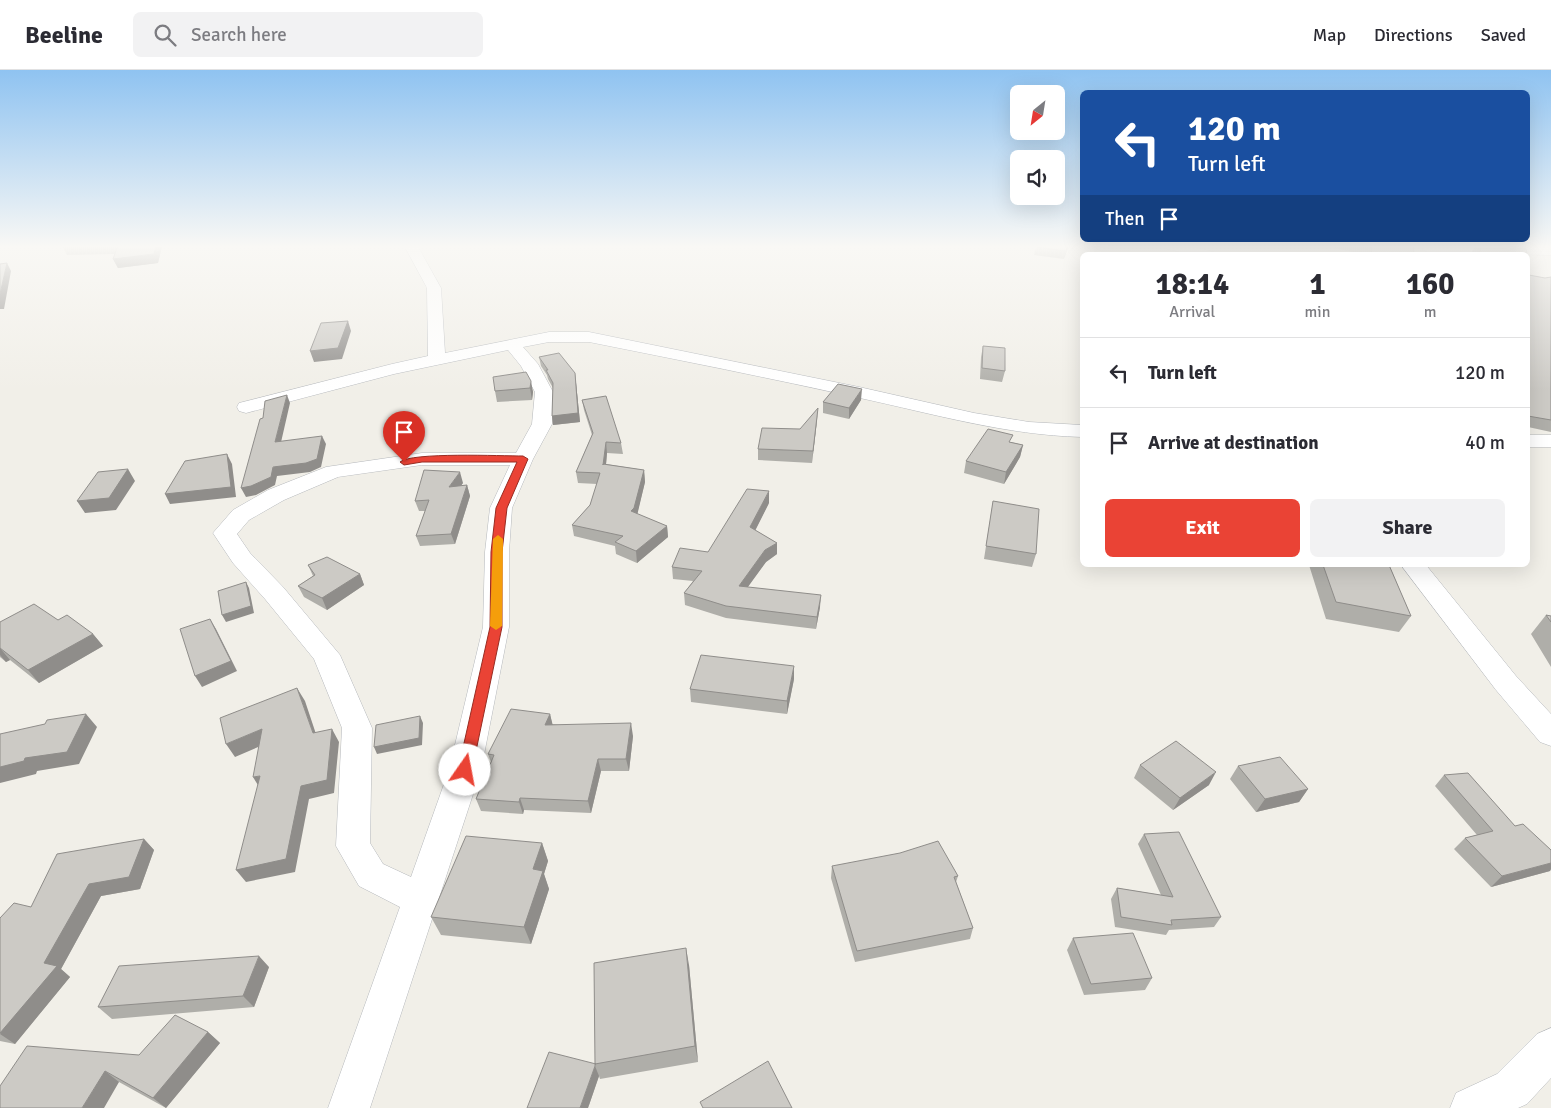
<!DOCTYPE html>
<html lang="en">
<head>
<meta charset="utf-8">
<style>
	body { margin:0; font-family:Signika,sans-serif; background:#f2f2f3; color:#2b2b33; height:100vh; display:flex; flex-direction:column; font-size:19px; white-space:nowrap }
	* { box-sizing:border-box; margin:0 }
	p { font-size:16px; color:#7c7c81 }
	.icon { flex:none; width:28px; height:28px; fill:none; stroke:currentColor; stroke-width:2; stroke-linecap:round; stroke-linejoin:round }
	.map { position:relative; flex:1; overflow:hidden }
	.panel { position:absolute; left:1080px; top:182px; width:450px; height:315px; display:flex; flex-direction:column; background:#fff; border-radius:8px; box-shadow:0 5px 20px #0002 }
	.panel>* { flex:none }
	.banner { position:absolute; left:1080px; top:20px; width:450px; height:152px; border-radius:8px; box-shadow:0 5px 20px #0002; background:#1a4fa0; color:#fff; overflow:hidden }
	.needle { width:32px; rotate:210deg }
	.fabs { position:absolute; left:1010px; top:15px; display:grid; gap:10px }
	.fabs a { display:grid; place-items:center; width:55px; height:55px; border-radius:8px; background:#fff; box-shadow:0 5px 20px #0002; font-size:25px }
	.pin { position:absolute; display:grid; place-items:center; width:42px; height:42px; color:#fff; margin:-51px -21px; border-radius:50% 50% 50% 0; rotate:-45deg; box-shadow:0 0 5px #0007 }
	.pin .icon { rotate:45deg }
	.me { position:absolute; width:55px; margin:-28px; rotate:12deg; stroke-linejoin:round; filter:drop-shadow(0 0 4px #0008) }
	.turn { display:flex; align-items:center; gap:18px; height:105px; padding:0 25px; font-size:22px }
	.turn .icon { width:65px; height:65px; stroke-width:2.5 }
	.turn b { display:block; font-size:35px; line-height:42px }
	.then { display:flex; align-items:center; height:48px; padding:0 25px; background:#0003; gap:10px; font-size:19px }
	.eta { display:flex; justify-content:space-evenly; align-items:center; height:85px; text-align:center }
	.eta b { font-size:30px; font-weight:700; line-height:35px }
	.button { display:flex; gap:10px; margin-top:auto; padding:10px 25px }
	.button a { flex:1; height:58px; border-radius:8px; background:#ea4335; color:#fff; font-size:20px; font-weight:700; line-height:58px; text-align:center }
	.button a+a { background:#f2f2f3; color:#2b2b33 }
	ul { padding:0; list-style:none }
	li { display:flex; align-items:center; gap:15px; height:70px; padding:0 25px; border-top:1px solid #e1e1e2 }
	li div { flex:1 }
	li b { display:block; font-size:19px }
	li em { font-style:normal }
	header { display:flex; align-items:center; gap:30px; box-sizing:border-box; height:70px; padding:0 25px; background:#fff; border-bottom:1px solid #e1e1e2 }
	header strong { font-size:24px }
	nav { display:flex; gap:28px; margin-inline-start:auto; font-size:18px }
	.search { width:350px; height:45px; background:#f2f2f3; display:flex; align-items:center; gap:12px; box-sizing:border-box; padding:0 18px; border-radius:8px; color:#7c7c81; font-size:19px }
	.map>svg:first-child { display:block }
	.lines { fill:none; stroke-linecap:round; stroke-linejoin:round }
	.minor-casing { stroke:#b5b8bc; stroke-width:1 }
	.minor { fill:#fff; fill-rule:evenodd }
	.wall { fill:#afaea9 }
	.shaded-wall { fill:#8f8d8a }
	.building { fill:#cccac5; stroke:#8f8d8a }
	.route { fill:#ea4335; stroke:#982c22 }
	.slow { fill:#f59e0b }
</style>
</head>
<body>
<header>
<strong>Beeline</strong>
<div class="search"><svg class="icon" aria-label="search" viewBox="0 0 24 24"><circle cx="10" cy="10" r="6"/><path d="M15 15l6 6"/></svg>Search here</div>
<nav><a>Map</a><a>Directions</a><a>Saved</a></nav>
</header>
<div class="map">
<svg width="1551" height="1038" viewBox="0 0 1551 1038">
	<rect width="100%" height="100%" fill="#f1efe8"/>
	<g class="lines">
		<g class="minor-casing">
			<path id="minor" d="M 404,175 L 417,175 L 441,218 L 445,283 L 549,262 L 589,262 L 859,317 L 974,343 L 1029,352 L 1082,355 L 1082,367 C 1006,365 934,344 860,328 C 770,308 679,290 589,272 L 549,272 L 523,277 L 538,294 L 553,322 L 552,354 L 533,389 L 512,438 L 509,482 L 509,557 L 481,700 L 370,1038 L 328,1038 L 400,837 L 359,816 L 336,776 L 342,658 L 314,589 L 265,529 L 233,493 L 213,463 L 233,440 L 268,420 L 326,397 L 422,383 L 516,383 L 532,354 L 535,322 L 521,296 L 508,280 L 394,304 L 246,343 L 239,341 L 237,337 L 239,333 L 392,294 L 428,286 L 427,218 ZM 422,395 L 510,395 L 490,438 L 485,482 L 483,557 L 449,700 L 411,807 L 383,794 L 370,773 L 372,658 L 340,585 L 283,517 L 250,483 L 237,464 L 249,450 L 284,430 L 338,407 Z
				M 1163,175 L 1187,175 L 1214,182 L 1216,185 L 1193,185 L 1164,178 Z
				M 1456,175 L 1551,177 L 1551,185 L 1429,183 L 1422,179 L 1427,175 Z
				M 1528,365 L 1551,365 L 1551,377 L 1528,377 Z
				M 1401,495 L 1426,495 L 1516,606 L 1551,644 L 1551,676 L 1540,672 L 1496,620 Z
				M 1551,958 L 1551,1008 L 1527,1034 L 1518,1038 L 1450,1038 L 1456,1023 L 1497,1004 L 1537,964 Z"/>
		</g>
		<use href="#minor" class="minor"/>
	</g>
	<path class="wall" d="M 63,175 L 164,175 L 161,180 L 158,193 L 118,198 L 113,189 L 115,184 L 67,185 L 62,176 Z
		M 721,175 L 746,175 L 746,177 L 721,176 Z
		M 1069,175 L 1064,189 L 1034,185 L 1036,177 Z
		M 1334,175 L 1417,175 L 1413,178 L 1414,185 L 1368,185 L 1334,178 Z
		M 1474,178 L 1527,185 L 1470,185 Z
		M 1528,191 L 1529,205 L 1545,208 L 1551,207 L 1551,362 L 1528,357 Z
		M 983,276 L 1005,301 L 1002,312 L 980,309 L 981,287 Z
		M 539,287 L 575,303 L 580,352 L 553,355 L 552,346 L 553,318 L 548,309 L 547,305 L 541,296 Z
		M 526,302 L 533,322 L 532,330 L 497,332 L 495,321 Z
		M 582,330 L 621,373 L 623,384 L 607,383 L 606,394 L 644,400 L 645,412 L 637,444 L 667,456 L 668,467 L 637,493 L 616,484 L 615,476 L 574,466 L 572,455 L 590,435 L 597,414 L 578,413 L 576,402 L 592,365 L 584,340 Z
		M 861,330 L 849,349 L 823,343 L 823,332 Z
		M 817,350 L 812,393 L 758,390 L 758,379 L 800,359 Z
		M 1011,372 L 1023,375 L 1020,387 L 1004,414 L 964,403 L 966,391 Z
		M 463,413 L 461,416 L 467,415 L 470,426 L 455,474 L 420,476 L 416,466 L 425,441 L 419,441 L 415,431 Z
		M 993,431 L 1036,484 L 1032,497 L 984,489 Z
		M 769,433 L 755,460 L 777,473 L 777,484 L 766,492 L 747,517 L 820,537 L 816,559 L 726,548 L 685,535 L 684,523 L 693,511 L 673,509 L 672,497 L 708,482 Z
		M 308,495 L 360,504 L 364,515 L 327,540 L 304,527 L 298,516 L 313,506 Z
		M 1309,495 L 1389,495 L 1411,546 L 1399,562 L 1326,549 Z
		M 1546,545 L 1551,546 L 1551,597 L 1531,564 Z
		M 58,550 L 93,564 L 103,576 L 39,613 L 10,590 L 6,592 L 0,587 L 0,552 Z
		M 794,609 L 787,644 L 691,632 L 690,619 Z
		M 550,644 L 552,654 L 633,666 L 629,701 L 601,701 L 591,743 L 524,740 L 523,744 L 481,741 L 476,729 L 491,692 L 488,684 Z
		M 1140,695 L 1209,715 L 1173,740 L 1134,708 Z
		M 1238,696 L 1308,719 L 1299,732 L 1256,742 L 1230,709 Z
		M 1444,705 L 1515,756 L 1551,780 L 1551,799 L 1550,801 L 1491,817 L 1454,779 L 1465,768 L 1477,765 L 1435,716 Z
		M 1144,764 L 1221,847 L 1214,857 L 1169,860 L 1166,865 L 1115,857 L 1111,829 L 1117,818 L 1161,825 L 1138,774 Z
		M 144,769 L 154,780 L 140,819 L 101,826 L 61,899 L 70,907 L 15,974 L 0,971 L 0,848 L 31,837 Z
		M 542,773 L 548,791 L 544,804 L 549,819 L 531,874 L 441,865 L 431,847 Z
		M 832,796 L 958,806 L 956,812 L 973,858 L 970,869 L 855,892 L 831,808 Z
		M 1073,868 L 1152,908 L 1145,920 L 1084,925 L 1067,880 Z
		M 689,895 L 698,992 L 600,1009 L 599,1006 L 588,1038 L 595,993 Z
		M 269,897 L 254,937 L 112,949 L 98,937 Z
		M 208,962 L 220,973 L 166,1038 L 119,1012 L 0,1038 L 139,985 Z"/>
	<path class="shaded-wall" d="M 156,175 L 164,175 L 161,180 L 158,193 L 118,198 L 113,189 Z
		M 1068,175 L 1069,175 L 1064,189 L 1066,181 Z
		M 7,193 L 11,201 L 4,239 L 0,239 L 0,224 Z
		M 348,251 L 351,261 L 342,289 L 314,292 L 310,281 Z
		M 575,303 L 580,352 L 553,355 L 552,346 Z
		M 531,311 L 533,322 L 532,330 L 530,318 Z
		M 862,319 L 861,330 L 849,349 L 849,338 Z
		M 287,325 L 290,333 L 279,381 L 275,372 Z
		M 818,338 L 817,350 L 812,393 L 813,381 Z
		M 322,366 L 326,374 L 321,397 L 310,402 L 277,406 L 275,415 L 256,425 L 246,427 L 241,418 Z
		M 606,372 L 607,383 L 605,406 L 603,395 Z
		M 1023,375 L 1020,387 L 1004,414 L 1006,402 Z
		M 227,384 L 232,394 L 236,427 L 170,434 L 165,424 Z
		M 128,399 L 135,411 L 116,440 L 85,443 L 77,431 Z
		M 644,400 L 645,412 L 636,450 L 631,441 Z
		M 460,402 L 463,413 L 452,427 L 449,417 Z
		M 467,415 L 470,426 L 455,474 L 451,464 Z
		M 769,421 L 769,433 L 751,469 L 750,457 Z
		M 667,456 L 668,467 L 637,493 L 636,481 Z
		M 777,473 L 777,484 L 766,492 L 740,528 L 739,516 L 765,480 Z
		M 360,504 L 364,515 L 327,540 L 322,528 Z
		M 246,512 L 249,518 L 254,543 L 226,552 L 222,545 Z
		M 821,525 L 820,537 L 816,559 L 817,547 Z
		M 210,549 L 216,559 L 237,601 L 202,617 L 195,606 Z
		M 93,564 L 103,576 L 39,613 L 28,600 Z
		M 0,578 L 10,590 L 6,592 L 0,585 Z
		M 794,596 L 794,609 L 787,644 L 787,631 Z
		M 297,618 L 305,631 L 320,676 L 313,663 Z
		M 86,644 L 97,657 L 79,694 L 37,701 L 36,704 L 0,713 L 0,697 L 25,688 Z
		M 550,644 L 553,656 L 545,655 Z
		M 420,646 L 423,653 L 422,675 L 377,684 L 374,677 Z
		M 631,653 L 633,666 L 629,701 L 626,689 Z
		M 262,659 L 270,672 L 235,687 L 226,674 Z
		M 332,659 L 339,672 L 334,723 L 309,729 L 295,802 L 246,812 L 236,800 L 301,716 Z
		M 598,689 L 601,701 L 591,743 L 588,731 Z
		M 1216,702 L 1209,715 L 1173,740 L 1180,728 Z
		M 260,706 L 261,720 L 253,707 Z
		M 1308,719 L 1299,732 L 1256,742 L 1265,729 Z
		M 520,728 L 524,740 L 523,744 L 519,732 Z
		M 144,769 L 154,780 L 140,819 L 101,826 L 61,899 L 70,907 L 15,974 L 0,964 L 44,893 L 89,814 Z
		M 542,773 L 548,791 L 544,804 L 549,819 L 531,874 L 524,857 L 533,799 Z
		M 1551,793 L 1551,799 L 1550,801 L 1491,817 L 1502,806 Z
		M 686,878 L 689,895 L 698,992 L 695,976 Z
		M 259,886 L 269,897 L 254,937 L 243,926 Z
		M 208,962 L 220,973 L 166,1038 L 153,1028 Z
		M 595,996 L 599,1006 L 588,1038 L 580,1038 Z
		M 105,1001 L 119,1012 L 104,1038 L 82,1038 Z"/>
	<path class="building" d="M 63,175 L 95,175 L 62,176 Z
		M 118,175 L 156,175 L 154,184 L 113,189 Z
		M 1037,175 L 1068,175 L 1066,181 L 1036,177 Z
		M 1362,175 L 1413,175 L 1414,185 L 1371,185 L 1372,178 Z
		M 1474,178 L 1526,178 L 1527,185 L 1477,185 L 1481,179 Z
		M 1528,191 L 1529,205 L 1545,208 L 1551,207 L 1551,350 L 1528,346 Z
		M 7,193 L 0,224 L 0,194 Z
		M 348,251 L 338,278 L 310,281 L 321,253 Z
		M 983,276 L 1005,278 L 1005,301 L 982,298 Z
		M 559,283 L 575,303 L 578,343 L 552,346 L 553,313 L 546,300 L 548,300 L 539,287 Z
		M 526,302 L 531,311 L 530,318 L 495,321 L 493,307 Z
		M 838,314 L 862,319 L 849,338 L 823,332 Z
		M 287,325 L 275,372 L 322,366 L 317,389 L 306,393 L 273,397 L 271,407 L 251,416 L 241,418 L 260,349 L 263,348 L 265,331 Z
		M 606,326 L 621,373 L 606,372 L 603,395 L 603,394 L 644,400 L 634,438 L 631,441 L 667,456 L 636,481 L 615,472 L 623,466 L 572,455 L 590,435 L 600,403 L 576,402 L 593,363 L 582,330 Z
		M 818,338 L 813,381 L 758,379 L 762,358 L 800,359 Z
		M 988,359 L 1013,365 L 1009,372 L 1023,375 L 1006,402 L 966,391 Z
		M 227,384 L 231,417 L 165,424 L 185,391 Z
		M 128,399 L 109,428 L 77,431 L 98,402 Z
		M 424,400 L 460,402 L 449,417 L 467,415 L 451,464 L 416,466 L 429,430 L 415,431 Z
		M 747,419 L 769,421 L 750,457 L 777,473 L 765,480 L 739,516 L 821,525 L 817,547 L 726,536 L 684,523 L 702,501 L 672,497 L 680,478 L 708,482 Z
		M 993,431 L 1039,439 L 1036,484 L 986,476 Z
		M 327,487 L 360,504 L 322,528 L 298,516 L 315,505 L 308,495 Z
		M 1323,495 L 1389,495 L 1411,546 L 1336,532 Z
		M 246,512 L 251,536 L 222,545 L 218,521 Z
		M 34,534 L 58,550 L 67,545 L 93,564 L 28,600 L 0,578 L 0,552 Z
		M 1546,545 L 1551,546 L 1551,552 Z
		M 210,549 L 231,591 L 195,606 L 180,559 Z
		M 701,585 L 794,596 L 787,631 L 690,619 Z
		M 297,618 L 313,663 L 332,659 L 327,710 L 301,716 L 286,789 L 236,800 L 260,706 L 253,707 L 262,659 L 226,674 L 220,648 Z
		M 511,639 L 550,644 L 545,655 L 631,653 L 626,689 L 598,689 L 588,731 L 520,728 L 519,732 L 476,729 L 494,685 L 488,684 Z
		M 86,644 L 67,682 L 25,688 L 24,691 L 0,697 L 0,664 L 45,654 L 47,650 Z
		M 420,646 L 419,668 L 374,677 L 376,655 Z
		M 1176,671 L 1216,702 L 1180,728 L 1140,695 Z
		M 1280,687 L 1308,719 L 1265,729 L 1238,696 Z
		M 1468,703 L 1515,756 L 1523,754 L 1551,780 L 1551,793 L 1502,806 L 1465,768 L 1493,761 L 1444,705 Z
		M 1179,762 L 1221,847 L 1171,850 L 1172,855 L 1121,847 L 1117,818 L 1173,827 L 1144,764 Z
		M 466,766 L 542,773 L 533,799 L 543,801 L 524,857 L 431,847 Z
		M 144,769 L 129,807 L 89,814 L 44,893 L 57,896 L 0,963 L 0,848 L 14,833 L 31,837 L 57,784 Z
		M 938,771 L 958,806 L 954,807 L 973,858 L 857,881 L 832,796 L 900,783 Z
		M 1133,863 L 1152,908 L 1091,914 L 1073,868 Z
		M 686,878 L 695,976 L 595,994 L 594,893 Z
		M 259,886 L 243,926 L 98,937 L 119,896 Z
		M 175,945 L 208,962 L 153,1028 L 105,1001 L 82,1038 L 0,1038 L 0,1016 L 27,976 L 139,985 Z
		M 549,982 L 596,994 L 595,994 L 595,996 L 580,1038 L 527,1038 Z
		M 768,991 L 792,1038 L 703,1038 L 700,1032 Z"/>
	<linearGradient id="sky" x2="0" y2="1"><stop stop-color="#8fc3f1"/><stop offset="0.55" stop-color="#f9f8f5"/><stop offset="1" stop-color="#f9f8f5" stop-opacity="0"/></linearGradient>
	<rect width="1551" height="321" fill="url(#sky)"/>
	<path class="route" d="M 523,386 L 528,389 L 507,438 L 502,482 L 502,557 L 472,700 L 470,705 L 465,706 L 460,705 L 458,700 L 490,557 L 491,482 L 496,438 L 517,392 L 422,392 L 404,395 L 400,392 C 411,382 502,386 523,386 Z"/>
	<path class="slow" d="M 498,465 L 503,469 L 502,556 L 496,560 L 490,556 L 493,469 Z"/>
</svg>
<div class="fabs">
<a><svg class="needle" viewBox="-14 -14 28 28"><path d="M0-13l5 13h-10z" fill="#e53935"/><path d="M0 13l5-13h-10z" fill="#7c7c81"/></svg></a>
<a><svg class="icon" aria-label="sound" viewBox="0 0 24 24"><path d="M4 9h4l5-4v14l-5-4H4zM17 9q2 3 0 6"/></svg></a>
</div>
<div class="pin" style="left:404px;top:392px;background:#d93025"><svg class="icon" aria-label="arrive" viewBox="0 0 24 24"><path d="M6 21V4h12l-3 4 3 4H6"/></svg></div>
<svg class="me" style="left:465px;top:700px" viewBox="-20 -20 40 40"><circle r="19" fill="#fff"/><path d="M0-13L10 11 0 6-10 11z" fill="#ea4335"/></svg>
<div class="banner">
<div class="turn"><svg class="icon" aria-label="left" viewBox="0 0 24 24"><path d="M17 20v-9H6M10 6l-5 5 5 5"/></svg><div><b>120 m</b>Turn left</div></div>
<div class="then">Then<svg class="icon" aria-label="arrive" viewBox="0 0 24 24"><path d="M6 21V4h12l-3 4 3 4H6"/></svg></div>
</div>
<section class="panel">
<div class="eta">
<div><b>18:14</b><p>Arrival</p></div>
<div><b>1</b><p>min</p></div>
<div><b>160</b><p>m</p></div>
</div>
<ul>
<li><svg class="icon" aria-label="left" viewBox="0 0 24 24"><path d="M17 20v-9H6M10 6l-5 5 5 5"/></svg><div><b>Turn left</b></div><em>120 m</em></li>
<li><svg class="icon" aria-label="arrive" viewBox="0 0 24 24"><path d="M6 21V4h12l-3 4 3 4H6"/></svg><div><b>Arrive at destination</b></div><em>40 m</em></li>
</ul>
<div class="button"><a>Exit</a><a>Share</a></div>
</section>
</div>
</body>
</html>
